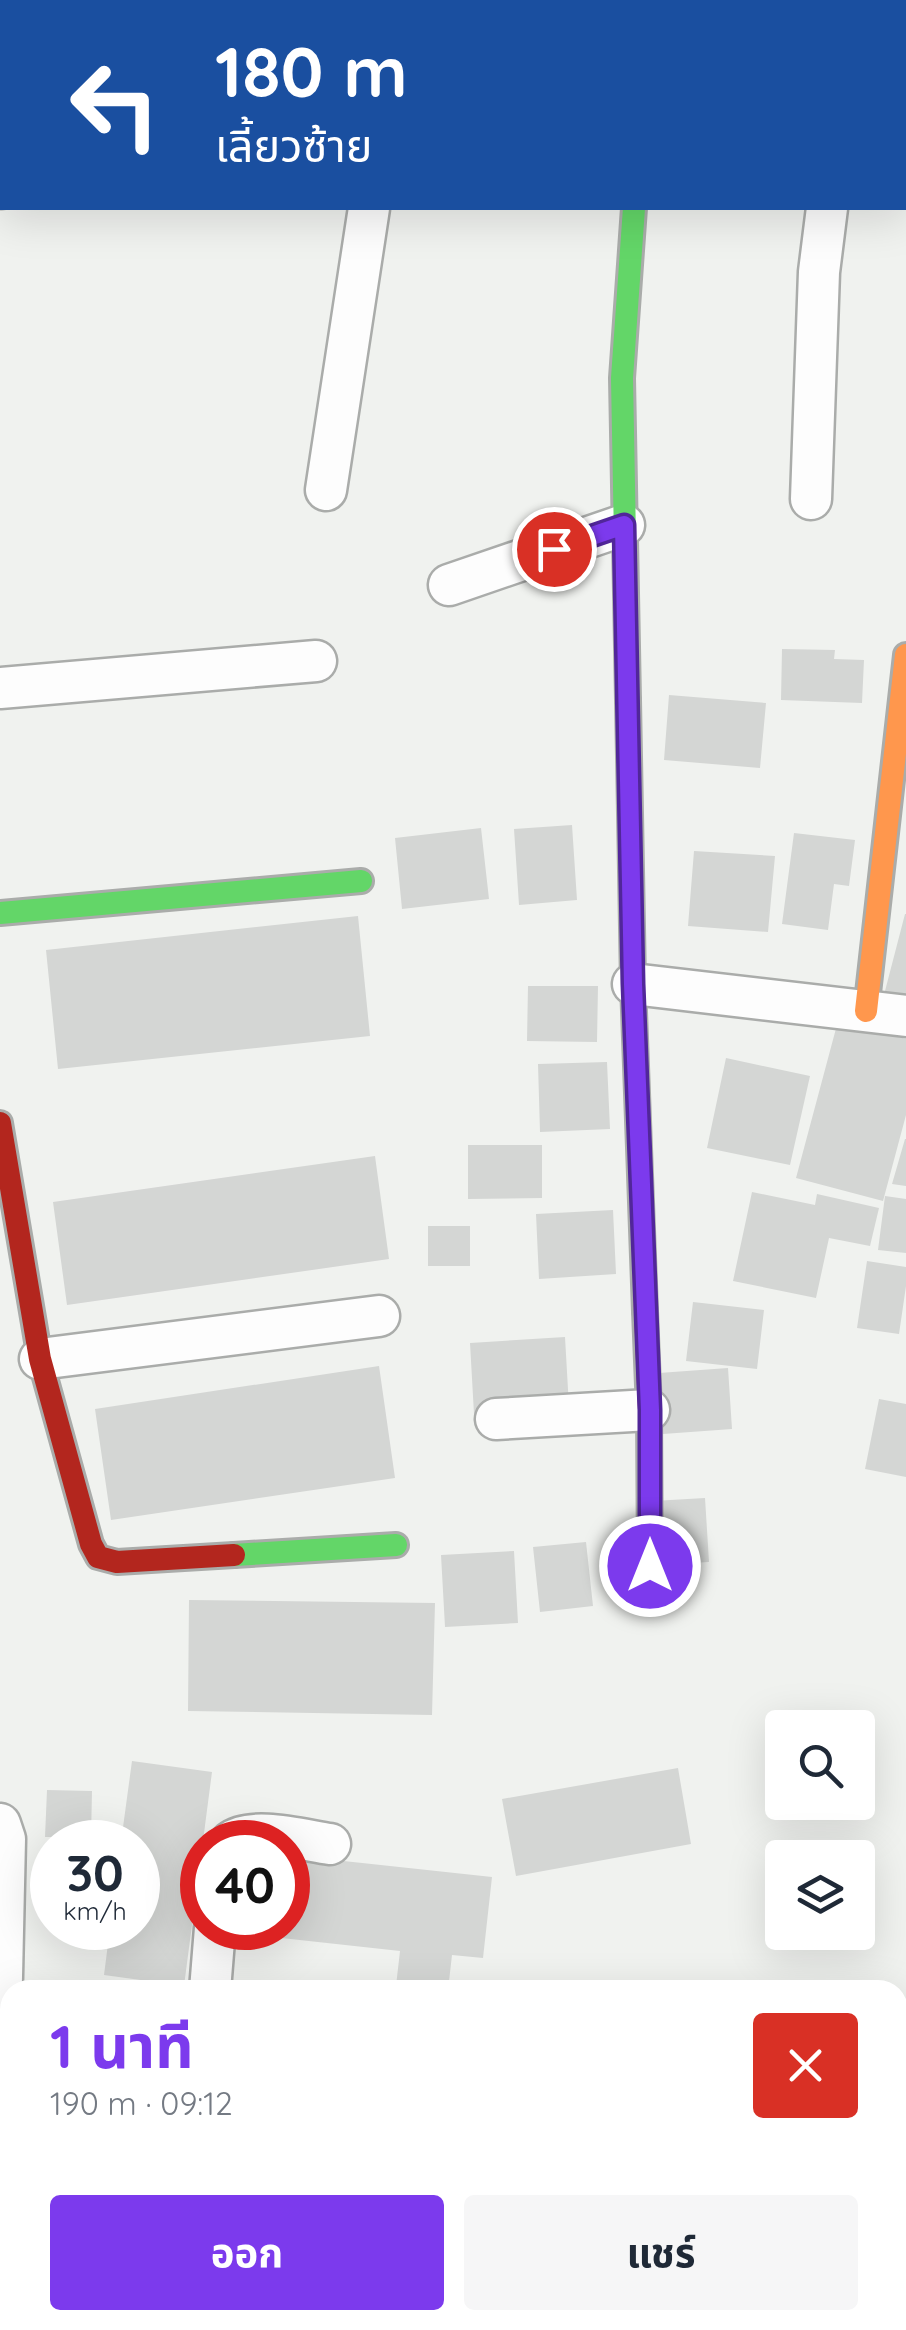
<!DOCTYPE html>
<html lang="th">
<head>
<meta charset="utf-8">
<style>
	body { margin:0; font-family:Quicksand,"Noto Sans Thai",sans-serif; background:#f6f6f7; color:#1f2937; height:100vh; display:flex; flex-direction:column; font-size:38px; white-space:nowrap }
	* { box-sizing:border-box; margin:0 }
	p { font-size:32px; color:#747a83 }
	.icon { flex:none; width:55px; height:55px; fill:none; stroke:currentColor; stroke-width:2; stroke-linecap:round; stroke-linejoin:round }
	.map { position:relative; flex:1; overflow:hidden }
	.panel { position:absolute; left:0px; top:1980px; width:908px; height:350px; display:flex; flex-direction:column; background:#fff; border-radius:30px 30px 0 0; box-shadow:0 10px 40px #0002 }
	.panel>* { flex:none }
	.top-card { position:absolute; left:0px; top:0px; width:908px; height:210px; box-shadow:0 10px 40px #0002; background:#1a4fa0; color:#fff; overflow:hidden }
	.controls { position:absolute; left:765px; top:1710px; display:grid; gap:20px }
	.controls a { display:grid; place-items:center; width:110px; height:110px; border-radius:10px; background:#fff; box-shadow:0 10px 40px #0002; font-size:50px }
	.speed { position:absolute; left:30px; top:1820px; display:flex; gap:20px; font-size:50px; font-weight:700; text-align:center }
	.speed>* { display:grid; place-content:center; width:130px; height:130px; border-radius:50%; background:#fff; box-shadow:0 10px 40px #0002; line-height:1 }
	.speed small { font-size:25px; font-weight:400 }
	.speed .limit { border:15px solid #d22; background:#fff; color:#111 }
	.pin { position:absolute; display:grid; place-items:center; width:85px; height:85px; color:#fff; margin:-42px; border:5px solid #fff; border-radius:50%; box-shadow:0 2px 10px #0007 }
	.me { position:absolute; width:110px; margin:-55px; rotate:0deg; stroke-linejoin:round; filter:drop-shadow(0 0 8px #0008) }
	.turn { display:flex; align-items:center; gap:35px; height:210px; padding:0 50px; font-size:45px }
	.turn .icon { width:130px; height:130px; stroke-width:2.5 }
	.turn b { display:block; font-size:70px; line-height:85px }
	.round { display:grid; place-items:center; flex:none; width:105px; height:105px; border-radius:10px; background:#f6f6f7 }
	.head { display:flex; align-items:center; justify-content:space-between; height:170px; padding:0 50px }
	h1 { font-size:60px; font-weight:700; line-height:75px; color:#7c3aed }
	.action { display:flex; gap:20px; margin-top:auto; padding:20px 50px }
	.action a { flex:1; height:115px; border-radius:10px; background:#7c3aed; color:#fff; font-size:40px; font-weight:700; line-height:115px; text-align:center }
	.action a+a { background:#f6f6f7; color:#1f2937 }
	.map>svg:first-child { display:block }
	.building { fill:#d4d6d4 }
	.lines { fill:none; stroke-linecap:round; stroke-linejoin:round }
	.lane-casing { stroke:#aaacaa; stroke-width:25 }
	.street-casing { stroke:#aaacaa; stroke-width:45 }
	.fast-casing { stroke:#aaacaa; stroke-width:28 }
	.slow-casing { stroke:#aaacaa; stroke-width:28 }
	.jam-casing { stroke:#aaacaa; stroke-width:28 }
	.lane { stroke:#fdfdfd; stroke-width:20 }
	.street { stroke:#fdfdfd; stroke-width:40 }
	.fast { stroke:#63d668; stroke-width:22 }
	.slow { stroke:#ff974d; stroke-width:22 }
	.jam { stroke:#b3261e; stroke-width:22 }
	.route-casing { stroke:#51269a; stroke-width:25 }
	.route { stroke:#7c3aed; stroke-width:18 }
</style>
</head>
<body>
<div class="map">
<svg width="906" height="2330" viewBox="0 0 906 2330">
	<rect width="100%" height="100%" fill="#f0f2ef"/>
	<path class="building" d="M 782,649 L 835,650 L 834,659 L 864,660 L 862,703 L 781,700 Z
		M 669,695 L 766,703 L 760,768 L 664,760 Z
		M 572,825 L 577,900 L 519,905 L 514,829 Z
		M 481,828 L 489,899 L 402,909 L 395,838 Z
		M 794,833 L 855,840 L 849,886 L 834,884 L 828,930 L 782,924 Z
		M 694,851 L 775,856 L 768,932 L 688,926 Z
		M 905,914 L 906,914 L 906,997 L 885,991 Z
		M 358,916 L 370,1036 L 58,1069 L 46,950 Z
		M 528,986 L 598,986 L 597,1042 L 527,1041 Z
		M 838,1021 L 906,1039 L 906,1115 L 883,1201 L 796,1178 Z
		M 726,1058 L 810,1076 L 790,1165 L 707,1148 Z
		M 607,1062 L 610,1129 L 540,1132 L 538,1064 Z
		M 905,1139 L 906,1139 L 906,1186 L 892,1184 Z
		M 468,1145 L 542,1145 L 542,1198 L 468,1199 Z
		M 375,1156 L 389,1259 L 67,1305 L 53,1202 Z
		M 752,1192 L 815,1205 L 817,1194 L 879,1208 L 870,1246 L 829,1238 L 816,1298 L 733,1281 Z
		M 885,1196 L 906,1199 L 906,1253 L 878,1250 Z
		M 613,1210 L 616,1274 L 539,1279 L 536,1214 Z
		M 428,1226 L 470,1226 L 470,1266 L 428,1266 Z
		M 867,1261 L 906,1267 L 906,1286 L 899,1334 L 857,1328 Z
		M 693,1302 L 764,1310 L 757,1369 L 686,1361 Z
		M 565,1337 L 569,1407 L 474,1414 L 470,1343 Z
		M 379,1366 L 395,1478 L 111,1520 L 95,1409 Z
		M 728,1368 L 732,1429 L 663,1434 L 659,1373 Z
		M 879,1399 L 906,1404 L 906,1477 L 865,1469 Z
		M 705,1498 L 709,1562 L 657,1565 L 653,1501 Z
		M 586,1542 L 593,1606 L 540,1612 L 533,1547 Z
		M 514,1551 L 518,1623 L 445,1627 L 441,1555 Z
		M 189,1600 L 435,1603 L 432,1715 L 188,1711 Z
		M 132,1761 L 212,1772 L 184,1986 L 104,1975 L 110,1928 L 138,1928 L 138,1842 L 121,1842 Z
		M 678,1768 L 691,1844 L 516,1876 L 502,1799 Z
		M 47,1790 L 92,1791 L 91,1837 L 45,1837 Z
		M 288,1855 L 492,1877 L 483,1958 L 452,1955 L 448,1990 L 439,1990 L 396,1986 L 400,1951 L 244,1934 L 244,1928 L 288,1928 Z
		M 898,2188 L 906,2188 L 906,2262 L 898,2262 Z
		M 1,2291 L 10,2292 L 10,2320 L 127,2320 L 127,2325 L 148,2328 L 147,2330 L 0,2330 Z
		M 377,2320 L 436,2320 L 432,2330 L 373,2330 Z"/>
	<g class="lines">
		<g class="lane-casing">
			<path id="lane" d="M 877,2320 L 878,2330
				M 461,2330 L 465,2320"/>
		</g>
		<g class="street-casing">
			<path id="street" d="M 846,0 L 848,2
				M 657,2 L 658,0
				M 0,188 L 2,188
				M 326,490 L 369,208
				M 811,499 L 819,272 L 827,208
				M 449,585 L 624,525
				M 0,688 L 316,661
				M 633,984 L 906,1016
				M 40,1359 L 379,1316
				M 496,1419 L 649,1410
				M 0,1824 L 5,1839 L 0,2067
				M 231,1842 C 251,1826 303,1840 330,1844
				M 210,1990 L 215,1928
				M 153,2330 L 156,2320"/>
		</g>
		<g class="fast-casing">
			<path id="fast" d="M 628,700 L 622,378 L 634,208
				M 0,913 L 361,881
				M 234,1555 L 396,1545"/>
		</g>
		<g class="slow-casing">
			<path id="slow" d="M 628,700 L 633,984 L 645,1311
				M 866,1011 L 906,655"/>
		</g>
		<g class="jam-casing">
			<path id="jam" d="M 0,1123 L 40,1359 L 91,1544 L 98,1557 L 117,1562 L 234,1555
				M 645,1311 L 649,1410 L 650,1566"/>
		</g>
		<use href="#lane" class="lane"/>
		<use href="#street" class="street"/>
		<use href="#fast" class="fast"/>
		<use href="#slow" class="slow"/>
		<use href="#jam" class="jam"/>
	</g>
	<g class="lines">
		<g class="route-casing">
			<path id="route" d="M 554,549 L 624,525 L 633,984 L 650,1410 L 650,1566"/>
		</g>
		<use href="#route" class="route"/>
	</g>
</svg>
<div class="controls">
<a><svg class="icon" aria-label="search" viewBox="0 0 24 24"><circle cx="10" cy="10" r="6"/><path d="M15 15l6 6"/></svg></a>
<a><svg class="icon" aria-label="layers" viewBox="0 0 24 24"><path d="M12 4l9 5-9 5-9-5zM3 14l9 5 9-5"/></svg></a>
</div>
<div class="speed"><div>30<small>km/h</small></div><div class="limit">40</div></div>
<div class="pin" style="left:554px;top:549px;background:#d93025"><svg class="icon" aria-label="arrive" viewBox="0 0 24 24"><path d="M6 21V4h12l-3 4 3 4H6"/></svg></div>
<svg class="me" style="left:650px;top:1566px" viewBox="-20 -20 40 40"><circle r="17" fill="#7c3aed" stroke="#fff" stroke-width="3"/><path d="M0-11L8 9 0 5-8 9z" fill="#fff"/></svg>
<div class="top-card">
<div class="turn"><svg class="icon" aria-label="left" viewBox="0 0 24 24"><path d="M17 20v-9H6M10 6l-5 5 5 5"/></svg><div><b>180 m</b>เลี้ยวซ้าย</div></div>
</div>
<section class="panel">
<div class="head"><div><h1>1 นาที</h1><p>190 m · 09:12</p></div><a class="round" style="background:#d93025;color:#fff"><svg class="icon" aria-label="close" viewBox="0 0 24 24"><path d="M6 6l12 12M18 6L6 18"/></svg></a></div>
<div class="action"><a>ออก</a><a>แชร์</a></div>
</section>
</div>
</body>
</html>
